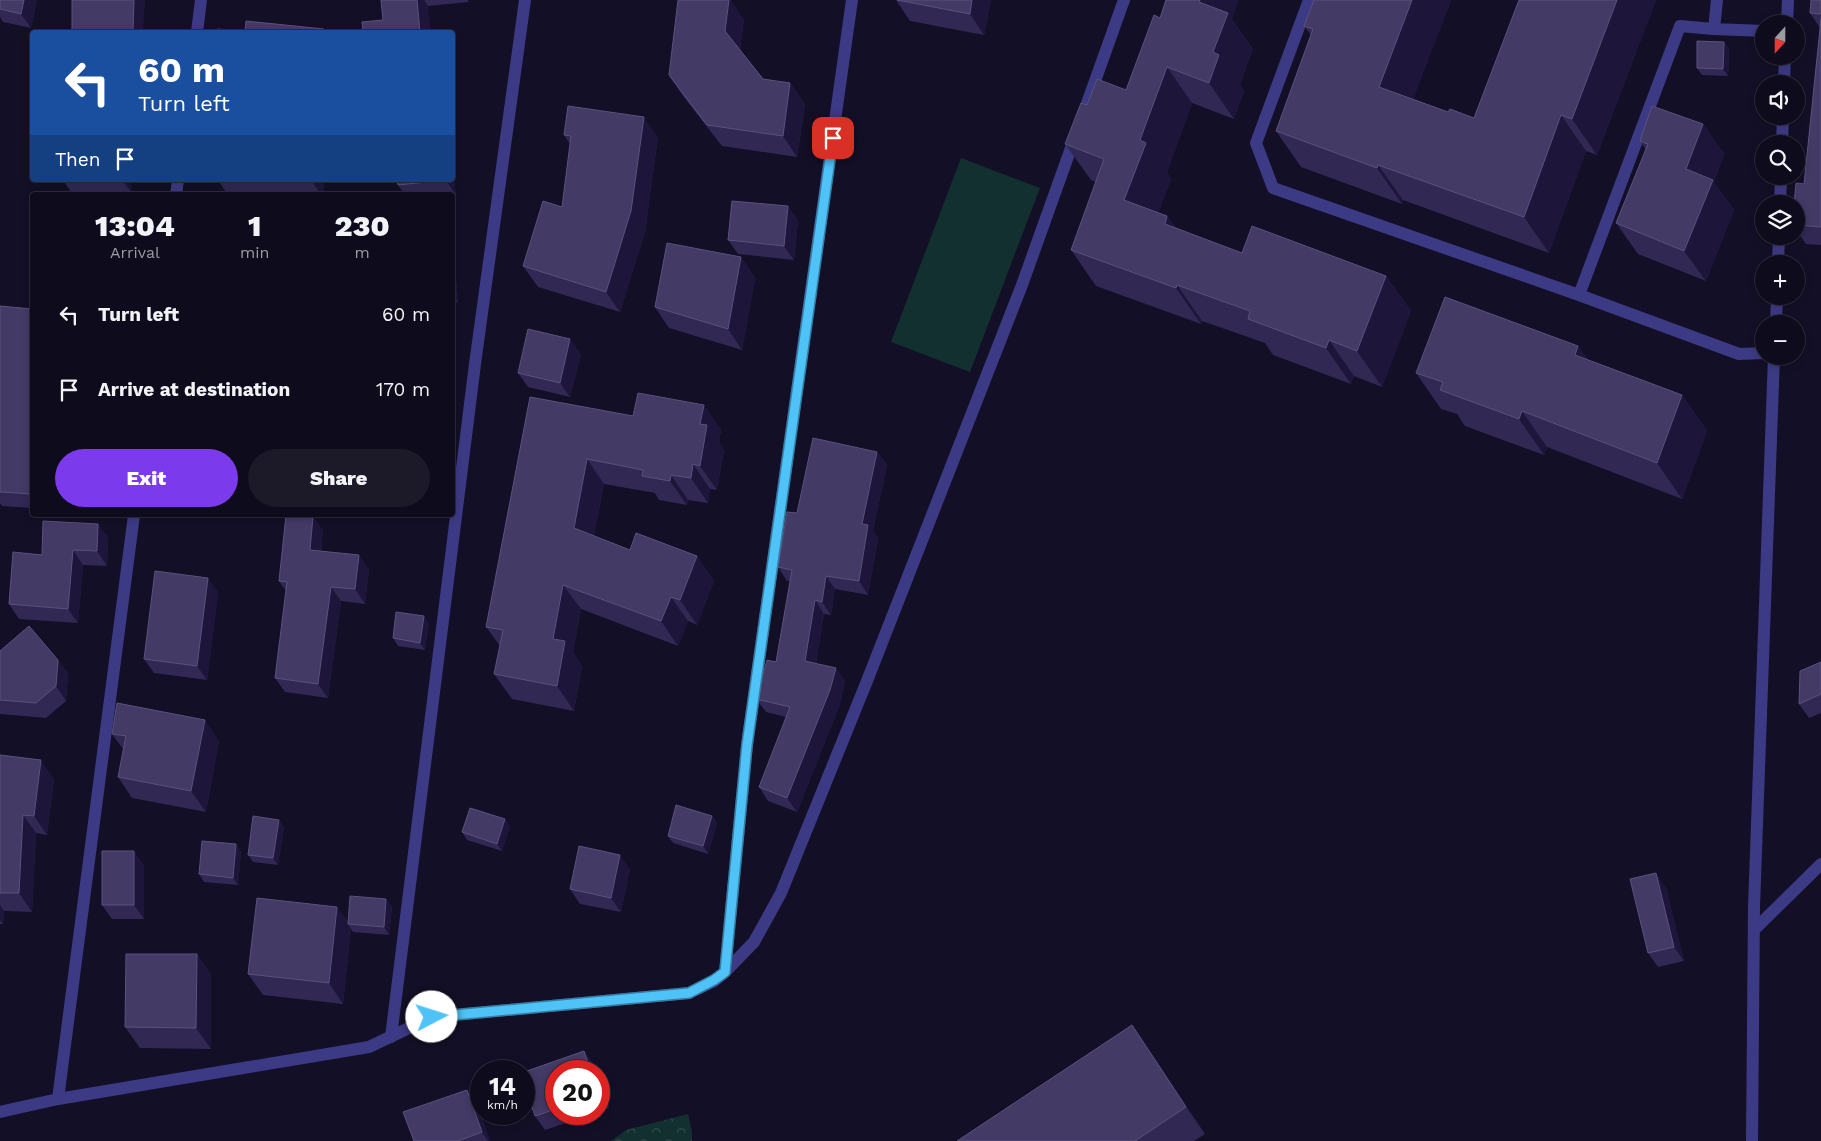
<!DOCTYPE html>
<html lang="en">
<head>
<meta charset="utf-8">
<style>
	body { margin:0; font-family:"Work Sans",sans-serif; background:#1c1929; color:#f1f3f6; height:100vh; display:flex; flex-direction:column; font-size:19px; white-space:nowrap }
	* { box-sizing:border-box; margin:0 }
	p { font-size:16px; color:#9b9ba3 }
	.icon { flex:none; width:28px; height:28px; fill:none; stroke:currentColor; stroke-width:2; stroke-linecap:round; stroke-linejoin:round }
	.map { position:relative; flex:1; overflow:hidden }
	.side { position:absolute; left:30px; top:192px; width:425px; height:325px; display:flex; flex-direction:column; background:#0e0b1c; border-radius:5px; box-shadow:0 2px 8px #0003,0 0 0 1px #2e2b3b }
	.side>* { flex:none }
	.banner { position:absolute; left:30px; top:30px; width:425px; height:152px; border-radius:5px; box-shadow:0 2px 8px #0003,0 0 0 1px #2e2b3b; background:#1a4fa0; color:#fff; overflow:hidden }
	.needle { width:32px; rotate:201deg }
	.fabs { position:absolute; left:1755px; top:15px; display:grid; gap:10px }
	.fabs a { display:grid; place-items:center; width:50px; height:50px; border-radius:50%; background:#0e0b1c; box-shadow:0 2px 8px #0003,0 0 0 1px #2e2b3b; font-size:25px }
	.speed { position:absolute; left:470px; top:1060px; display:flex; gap:10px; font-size:25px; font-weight:700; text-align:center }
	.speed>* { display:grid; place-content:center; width:65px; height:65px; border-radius:50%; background:#0e0b1c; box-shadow:0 2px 8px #0003,0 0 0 1px #2e2b3b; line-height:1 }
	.speed small { font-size:12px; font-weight:400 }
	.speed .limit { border:8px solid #d22; background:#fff; color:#111 }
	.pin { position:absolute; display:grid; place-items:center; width:42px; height:42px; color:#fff; margin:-21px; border-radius:10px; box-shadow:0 2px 8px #0006 }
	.me { position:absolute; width:55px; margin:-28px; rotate:85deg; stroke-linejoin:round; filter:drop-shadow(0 0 4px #0008) }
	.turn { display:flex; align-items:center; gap:18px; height:105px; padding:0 25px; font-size:22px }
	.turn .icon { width:65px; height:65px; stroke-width:2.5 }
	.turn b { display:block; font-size:35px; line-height:42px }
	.then { display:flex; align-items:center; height:48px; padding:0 25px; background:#0003; gap:10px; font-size:19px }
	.eta { display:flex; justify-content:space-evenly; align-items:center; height:85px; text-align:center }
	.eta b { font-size:30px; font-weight:800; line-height:35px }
	.cta { display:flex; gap:10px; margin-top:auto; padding:10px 25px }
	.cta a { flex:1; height:58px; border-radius:30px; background:#7c3aed; color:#fff; font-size:20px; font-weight:800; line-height:58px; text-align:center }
	.cta a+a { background:#1c1929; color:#f1f3f6 }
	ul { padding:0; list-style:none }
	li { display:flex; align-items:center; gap:15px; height:75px; padding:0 25px }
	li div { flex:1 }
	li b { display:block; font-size:19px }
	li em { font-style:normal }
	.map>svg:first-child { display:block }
	.green { fill:#12302f }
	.forest { fill:url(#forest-crowns) }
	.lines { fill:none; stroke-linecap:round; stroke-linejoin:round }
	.service { stroke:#3d3a85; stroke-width:12 }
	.minor { stroke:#3d3a85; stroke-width:12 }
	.wall { fill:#312854 }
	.shaded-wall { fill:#1d163a }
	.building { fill:#433a66; stroke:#5a527e }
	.route-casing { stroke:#337fa1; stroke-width:12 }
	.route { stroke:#4fc3f7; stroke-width:9 }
</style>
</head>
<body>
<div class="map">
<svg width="1821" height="1141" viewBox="0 0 1821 1141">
	<defs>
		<pattern id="forest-crowns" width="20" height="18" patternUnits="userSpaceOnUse" patternTransform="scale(1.25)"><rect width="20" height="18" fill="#12302f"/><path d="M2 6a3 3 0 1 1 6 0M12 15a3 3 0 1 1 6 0" fill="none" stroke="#344d4e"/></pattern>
	</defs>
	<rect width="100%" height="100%" fill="#130f26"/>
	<path class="green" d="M 961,158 L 1040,188 L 970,372 L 891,342 Z"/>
	<path class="forest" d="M 688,1114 L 692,1132 L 692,1141 L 611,1141 L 626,1130 Z"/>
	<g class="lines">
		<path class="service" d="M 1309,0 L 1256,143 L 1273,188 L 1579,295 L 1739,354 L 1764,353
			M 1717,0 L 1714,29 L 1764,31
			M 197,32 L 201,0
			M 176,195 L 178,180
			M 1579,295 L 1680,26 L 1714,29
			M 1754,930 L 1821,864
			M 725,972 L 754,942 L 781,893 L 867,681 L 1022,285 L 1124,0
			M 391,1037 L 475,364 L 525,0
			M 58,1099 L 134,515
			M 0,1112 L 58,1099 L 369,1047 L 432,1017 L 689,993 L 714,981 L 725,972 L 747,745 L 852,0"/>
		<path class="minor" d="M 1787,24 L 1788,0
			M 1784,84 L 1785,56
			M 1782,144 L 1783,116
			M 1780,204 L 1781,176
			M 1778,264 L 1779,236
			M 1776,324 L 1777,296
			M 1752,1141 L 1754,907 L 1774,356"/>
	</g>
	<path class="wall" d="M 0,0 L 37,0 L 31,28 L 3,22 L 0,17 Z
		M 381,0 L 468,0 L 468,2 L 428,6 L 383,20 Z
		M 896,0 L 991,0 L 984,35 L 910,21 Z
		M 1314,0 L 1451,0 L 1413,99 L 1448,112 L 1474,118 L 1519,0 L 1656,0 L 1597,155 L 1586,151 L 1549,253 L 1403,200 L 1402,204 L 1301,167 L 1276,131 L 1311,35 L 1304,26 Z
		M 1821,0 L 1821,245 L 1806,244 L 1796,230 L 1796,204 L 1804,184 L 1820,28 L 1810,13 Z
		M 1160,18 L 1232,19 L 1253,49 L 1240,84 L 1244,91 L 1234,119 L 1192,103 L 1167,172 L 1171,179 L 1158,213 L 1167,216 L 1176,228 L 1242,253 L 1386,276 L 1411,311 L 1382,387 L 1354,376 L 1351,384 L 1273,355 L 1265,343 L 1202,321 L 1201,324 L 1096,286 L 1071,250 L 1096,182 L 1091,180 L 1065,144 L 1087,105 L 1126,90 Z
		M 744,19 L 740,50 L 763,79 L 790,83 L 805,104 L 797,157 L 722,146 L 683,96 L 669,75 Z
		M 1724,42 L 1729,49 L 1728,76 L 1702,75 L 1697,68 Z
		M 1703,124 L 1724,154 L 1714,182 L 1734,210 L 1706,281 L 1638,254 L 1616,223 L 1646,150 L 1640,141 Z
		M 564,135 L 658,137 L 645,232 L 620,312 L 538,287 L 523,266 L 562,207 L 570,144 Z
		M 452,165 L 456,195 L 405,195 L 398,185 L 397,180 L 452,180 Z
		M 63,180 L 130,180 L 131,192 L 71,192 Z
		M 218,180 L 324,180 L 324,195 L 228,195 Z
		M 788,206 L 798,221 L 794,260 L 738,254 L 728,240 Z
		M 452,256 L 454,258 L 458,302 L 452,303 Z
		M 741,257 L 755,278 L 742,350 L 669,328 L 655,307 Z
		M 0,306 L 32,309 L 32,508 L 2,506 L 0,503 Z
		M 1578,346 L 1588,360 L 1682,395 L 1707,431 L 1682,499 L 1547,447 L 1544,455 L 1465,426 L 1457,414 L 1441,409 L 1416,373 Z
		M 581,354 L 570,397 L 528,387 L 518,373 Z
		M 530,397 L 633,416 L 721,429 L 719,442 L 724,450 L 717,490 L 710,489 L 708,503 L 688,500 L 687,505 L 659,500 L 655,493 L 604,484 L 594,536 L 630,550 L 697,556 L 714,581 L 697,625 L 688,621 L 678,646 L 581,609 L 573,652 L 582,666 L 574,711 L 512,699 L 494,674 L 500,646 L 486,627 Z
		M 877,452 L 887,465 L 873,531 L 878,539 L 868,595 L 835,589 L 831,615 L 824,614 L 816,664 L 845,681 L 840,704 L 797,812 L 768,801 L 759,787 L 786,717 L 766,712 L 756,699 L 776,662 L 790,581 L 787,581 L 778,567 L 797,513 Z
		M 98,524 L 108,538 L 107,566 L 83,565 L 78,623 L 19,619 L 9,604 L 42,555 Z
		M 323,530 L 321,551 L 369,569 L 365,604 L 341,601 L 328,698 L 285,692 L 275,678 L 286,591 L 279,581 Z
		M 218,592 L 207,680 L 154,673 L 144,659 Z
		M 429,623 L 425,650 L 398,646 L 393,638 Z
		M 0,651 L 58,660 L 68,674 L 66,701 L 46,718 L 0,714 Z
		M 1821,662 L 1821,713 L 1809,718 L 1799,704 Z
		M 112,734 L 219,741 L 206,812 L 132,798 L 118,777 L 123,749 Z
		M 0,755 L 54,779 L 47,835 L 36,833 L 32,912 L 4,911 L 3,924 L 0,924 Z
		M 712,816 L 717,823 L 708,854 L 673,843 L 668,836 Z
		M 510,826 L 502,851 L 467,840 L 462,832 Z
		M 284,827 L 278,865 L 253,862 L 248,855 Z
		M 241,851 L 238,885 L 204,882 L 199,874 Z
		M 144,865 L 144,919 L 112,919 L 102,905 Z
		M 630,869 L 621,912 L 580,904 L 570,889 Z
		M 1666,888 L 1684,961 L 1658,967 L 1648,953 Z
		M 392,906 L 389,935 L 353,932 L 351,929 L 343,1004 L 263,995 L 248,974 L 337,907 L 348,922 Z
		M 197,954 L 211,975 L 211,1049 L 140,1048 L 125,1027 Z
		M 584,1051 L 594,1065 L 596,1071 L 556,1071 L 556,1114 L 592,1114 L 545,1130 L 535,1116 L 524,1084 L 524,1072 Z
		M 1150,1051 L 1205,1134 L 1194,1141 L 957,1141 Z
		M 599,1079 L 609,1108 L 599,1112 Z
		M 467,1090 L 477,1104 L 490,1141 L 414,1141 Z"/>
	<path class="shaded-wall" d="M 24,0 L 37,0 L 31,28 L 21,14 Z
		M 134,0 L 145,0 L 143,32 L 133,32 Z
		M 417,0 L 424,0 L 428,6 L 431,32 L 420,32 Z
		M 729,0 L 731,0 L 744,19 L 740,51 L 725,31 Z
		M 972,0 L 991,0 L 984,35 L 970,14 Z
		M 1200,0 L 1239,0 L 1232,19 L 1253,49 L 1240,84 L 1244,91 L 1234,119 L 1209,83 L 1213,52 L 1199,2 Z
		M 1412,0 L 1451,0 L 1404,123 L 1379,87 Z
		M 1617,0 L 1656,0 L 1597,155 L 1572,119 Z
		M 1724,42 L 1729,49 L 1728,76 L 1723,69 Z
		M 1167,67 L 1192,103 L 1167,172 L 1171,179 L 1150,236 L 1124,200 L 1140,140 Z
		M 790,83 L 805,104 L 797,157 L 783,136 Z
		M 1561,115 L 1586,151 L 1549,253 L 1524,217 Z
		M 644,117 L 658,137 L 645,232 L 620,312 L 606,292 Z
		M 1703,124 L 1724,154 L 1714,182 L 1734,210 L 1706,281 L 1684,251 L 1686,169 Z
		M 452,165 L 456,195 L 446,180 L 452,180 Z
		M 1378,165 L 1403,200 L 1402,204 L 1377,168 Z
		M 122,180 L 130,180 L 131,192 Z
		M 311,180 L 324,180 L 324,195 L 321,195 Z
		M 788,206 L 798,221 L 794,260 L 784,246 Z
		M 1167,216 L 1192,252 L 1165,224 Z
		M 452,256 L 454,258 L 458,302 L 452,295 Z
		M 741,257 L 755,278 L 742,350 L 728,329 Z
		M 1386,276 L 1411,311 L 1382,387 L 1357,351 Z
		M 1177,285 L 1202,321 L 1201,324 L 1176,288 Z
		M 570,339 L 581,354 L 570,397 L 560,383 Z
		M 1329,340 L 1354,376 L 1351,384 L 1326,348 Z
		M 1578,346 L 1603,382 L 1575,355 Z
		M 1682,395 L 1707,431 L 1682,499 L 1657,463 Z
		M 704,405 L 721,429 L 719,442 L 724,450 L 717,490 L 700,466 L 700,424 Z
		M 1522,411 L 1547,447 L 1544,455 L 1519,419 Z
		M 877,452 L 887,465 L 873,531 L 878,539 L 868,595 L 859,581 L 862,524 Z
		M 587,459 L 604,484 L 591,553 L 574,528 Z
		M 693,464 L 710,489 L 708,503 L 691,478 Z
		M 671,475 L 688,500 L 687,505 L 670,481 Z
		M 313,516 L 323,530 L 320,564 L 310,550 Z
		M 98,524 L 108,538 L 107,566 L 97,551 Z
		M 73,550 L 83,565 L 78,623 L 68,609 Z
		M 359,555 L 369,569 L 365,604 L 355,589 Z
		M 697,556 L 714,581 L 697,625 L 680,600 Z
		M 826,576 L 835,589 L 831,615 L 822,602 Z
		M 208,578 L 218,592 L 207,680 L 197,666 Z
		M 563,585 L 581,609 L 573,652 L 582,666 L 574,711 L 557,686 L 553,639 Z
		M 331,587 L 341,601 L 328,698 L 318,684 Z
		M 671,597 L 688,621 L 678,646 L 661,621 Z
		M 815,600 L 824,614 L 814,675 L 805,661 Z
		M 424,616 L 429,623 L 425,650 L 420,643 Z
		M 58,660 L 68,674 L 66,701 L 56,686 Z
		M 836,668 L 845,681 L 840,704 L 797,812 L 787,798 Z
		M 205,720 L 219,741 L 206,812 L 191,791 Z
		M 41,760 L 54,779 L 47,835 L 34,816 Z
		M 23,815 L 36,833 L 32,912 L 19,893 Z
		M 712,816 L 717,823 L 708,854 L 703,846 Z
		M 505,819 L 510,826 L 502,851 L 497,844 Z
		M 279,820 L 284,827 L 278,865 L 273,858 Z
		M 236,844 L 241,851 L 238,885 L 233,878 Z
		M 134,851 L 144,865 L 144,919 L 134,905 Z
		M 620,855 L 630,869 L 621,912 L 611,898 Z
		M 1656,873 L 1666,888 L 1684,961 L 1674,947 Z
		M 386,899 L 392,906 L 389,935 L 384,927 Z
		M 0,905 L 4,911 L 3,924 L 0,920 Z
		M 337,907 L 349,924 L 348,924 L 351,929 L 343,1004 L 329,983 Z
		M 197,954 L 211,975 L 211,1049 L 196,1028 Z
		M 1132,1025 L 1150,1051 L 1205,1134 L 1186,1107 Z
		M 584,1051 L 594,1065 L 596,1071 L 591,1071 Z
		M 599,1079 L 609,1108 L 599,1094 Z
		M 467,1090 L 477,1104 L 490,1141 L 488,1141 L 482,1132 Z"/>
	<path class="building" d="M 0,0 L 24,0 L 21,14 L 0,9 Z
		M 72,0 L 134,0 L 133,32 L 72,32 Z
		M 381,0 L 417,0 L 420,32 L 363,32 L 362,22 L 383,20 Z
		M 678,0 L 729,0 L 725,31 L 763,79 L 790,83 L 783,136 L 707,125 L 669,75 Z
		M 897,0 L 972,0 L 970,14 Z
		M 1166,0 L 1200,0 L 1199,2 L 1228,13 L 1213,52 L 1219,55 L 1209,83 L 1167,67 L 1140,140 L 1146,143 L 1124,200 L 1167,216 L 1165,224 L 1242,253 L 1252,226 L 1386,276 L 1357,351 L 1329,340 L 1326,348 L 1248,319 L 1250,311 L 1177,285 L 1176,288 L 1071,250 L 1104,159 L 1065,144 L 1081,103 L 1087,105 L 1097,79 L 1126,90 L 1154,15 L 1160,18 Z
		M 1314,0 L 1412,0 L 1379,87 L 1448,112 L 1450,109 L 1474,118 L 1519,0 L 1617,0 L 1572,119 L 1561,115 L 1524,217 L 1378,165 L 1377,168 L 1276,131 L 1313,29 L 1304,26 Z
		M 1811,0 L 1821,0 L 1821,14 L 1810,13 Z
		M 1821,19 L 1821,227 L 1796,225 L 1796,204 L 1794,204 L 1796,183 L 1804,184 Z
		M 246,21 L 324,29 L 324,32 L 216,32 L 217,29 L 245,31 Z
		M 1697,41 L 1724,42 L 1723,69 L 1697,68 Z
		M 568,106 L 644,117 L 631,211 L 606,292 L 523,266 L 543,201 L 562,207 L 571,136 L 564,135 Z
		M 1652,106 L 1703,124 L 1686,169 L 1713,180 L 1684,251 L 1616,223 L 1648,144 L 1640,141 Z
		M 273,180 L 311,180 L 311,181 Z
		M 397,180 L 446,180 L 398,185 Z
		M 732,201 L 788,206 L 784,246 L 728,240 Z
		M 667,243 L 741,257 L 728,329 L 655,307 Z
		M 1445,297 L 1578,346 L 1575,355 L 1682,395 L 1657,463 L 1522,411 L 1519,419 L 1440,390 L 1443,382 L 1416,373 Z
		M 0,306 L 32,309 L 32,494 L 0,492 Z
		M 528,329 L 570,339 L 560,383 L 518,373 Z
		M 638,393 L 704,405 L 700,424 L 707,425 L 700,466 L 693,464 L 691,478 L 671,475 L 670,481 L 642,476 L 643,470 L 587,459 L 574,528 L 630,550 L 636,533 L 697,556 L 680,600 L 671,597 L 661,621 L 563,585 L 553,639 L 565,641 L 557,686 L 494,674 L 503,630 L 486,627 L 530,397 L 633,416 Z
		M 813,438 L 877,452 L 862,524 L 868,525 L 859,581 L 826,576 L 822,602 L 815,600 L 805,661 L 836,668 L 830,690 L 787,798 L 759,787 L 790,707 L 756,699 L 767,660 L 776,662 L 792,570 L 778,567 L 787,512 L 797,513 Z
		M 286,515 L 303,515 L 313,516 L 310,550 L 359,555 L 355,589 L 331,587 L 318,684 L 275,678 L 287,582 L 279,581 Z
		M 43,521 L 98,524 L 97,551 L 73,550 L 68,609 L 9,604 L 13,552 L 42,555 Z
		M 155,571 L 208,578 L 197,666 L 144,659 Z
		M 396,612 L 424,616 L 420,643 L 393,638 Z
		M 29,626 L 58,660 L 56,686 L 36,703 L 0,700 L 0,651 Z
		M 1821,662 L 1821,694 L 1799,704 L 1800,671 Z
		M 117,703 L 205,720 L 191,791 L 118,777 L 126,736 L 112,734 Z
		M 0,755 L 41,760 L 34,816 L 23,815 L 19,893 L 0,893 Z
		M 676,805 L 712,816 L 703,846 L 668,836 Z
		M 470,808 L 505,819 L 497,844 L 462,832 Z
		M 253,816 L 279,820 L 273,858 L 248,855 Z
		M 202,841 L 236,844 L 233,878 L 199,874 Z
		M 579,846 L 620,855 L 611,898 L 570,889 Z
		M 102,851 L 134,851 L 134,905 L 102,905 Z
		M 1656,873 L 1674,947 L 1648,953 L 1630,879 Z
		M 350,896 L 386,899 L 384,927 L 348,924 Z
		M 257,898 L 337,907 L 329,983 L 248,974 Z
		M 126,954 L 197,954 L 196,1028 L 125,1027 Z
		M 1132,1025 L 1186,1107 L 1135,1141 L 957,1141 Z
		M 584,1051 L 591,1071 L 556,1071 L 556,1109 L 535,1116 L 524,1084 L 524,1072 Z
		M 467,1090 L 482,1132 L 458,1141 L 414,1141 L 403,1112 Z"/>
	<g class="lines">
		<g class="route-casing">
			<path id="route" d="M 432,1017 L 689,993 L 714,980 L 725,972 L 747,745 L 833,138"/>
		</g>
		<use href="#route" class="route"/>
	</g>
</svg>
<div class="fabs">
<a><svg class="needle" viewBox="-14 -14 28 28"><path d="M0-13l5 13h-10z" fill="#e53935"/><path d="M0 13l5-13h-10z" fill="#9b9ba3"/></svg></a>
<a><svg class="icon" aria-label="sound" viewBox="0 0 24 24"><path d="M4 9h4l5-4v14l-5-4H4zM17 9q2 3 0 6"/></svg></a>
<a><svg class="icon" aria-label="search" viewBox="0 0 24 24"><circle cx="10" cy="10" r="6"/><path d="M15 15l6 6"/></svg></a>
<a><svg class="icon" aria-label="layers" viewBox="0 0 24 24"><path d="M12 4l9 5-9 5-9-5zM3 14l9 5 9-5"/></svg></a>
<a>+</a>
<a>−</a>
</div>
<div class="speed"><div>14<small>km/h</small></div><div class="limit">20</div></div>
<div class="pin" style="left:833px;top:138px;background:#d93025"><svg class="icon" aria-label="arrive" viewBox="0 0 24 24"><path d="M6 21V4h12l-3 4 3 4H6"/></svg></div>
<svg class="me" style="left:432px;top:1017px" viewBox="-20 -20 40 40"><circle r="19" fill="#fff"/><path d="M0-13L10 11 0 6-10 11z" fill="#4fc3f7"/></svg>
<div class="banner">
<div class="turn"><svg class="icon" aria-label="left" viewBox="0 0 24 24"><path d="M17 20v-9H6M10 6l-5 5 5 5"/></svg><div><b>60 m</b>Turn left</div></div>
<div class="then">Then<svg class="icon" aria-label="arrive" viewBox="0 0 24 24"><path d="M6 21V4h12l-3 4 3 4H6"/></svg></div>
</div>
<section class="side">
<div class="eta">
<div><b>13:04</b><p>Arrival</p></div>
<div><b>1</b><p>min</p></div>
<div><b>230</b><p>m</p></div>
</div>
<ul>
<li><svg class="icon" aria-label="left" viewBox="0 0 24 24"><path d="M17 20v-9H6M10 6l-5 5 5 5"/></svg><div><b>Turn left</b></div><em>60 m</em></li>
<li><svg class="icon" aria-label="arrive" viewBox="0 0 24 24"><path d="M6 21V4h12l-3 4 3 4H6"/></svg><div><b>Arrive at destination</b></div><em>170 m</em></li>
</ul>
<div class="cta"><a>Exit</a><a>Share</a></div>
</section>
</div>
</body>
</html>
